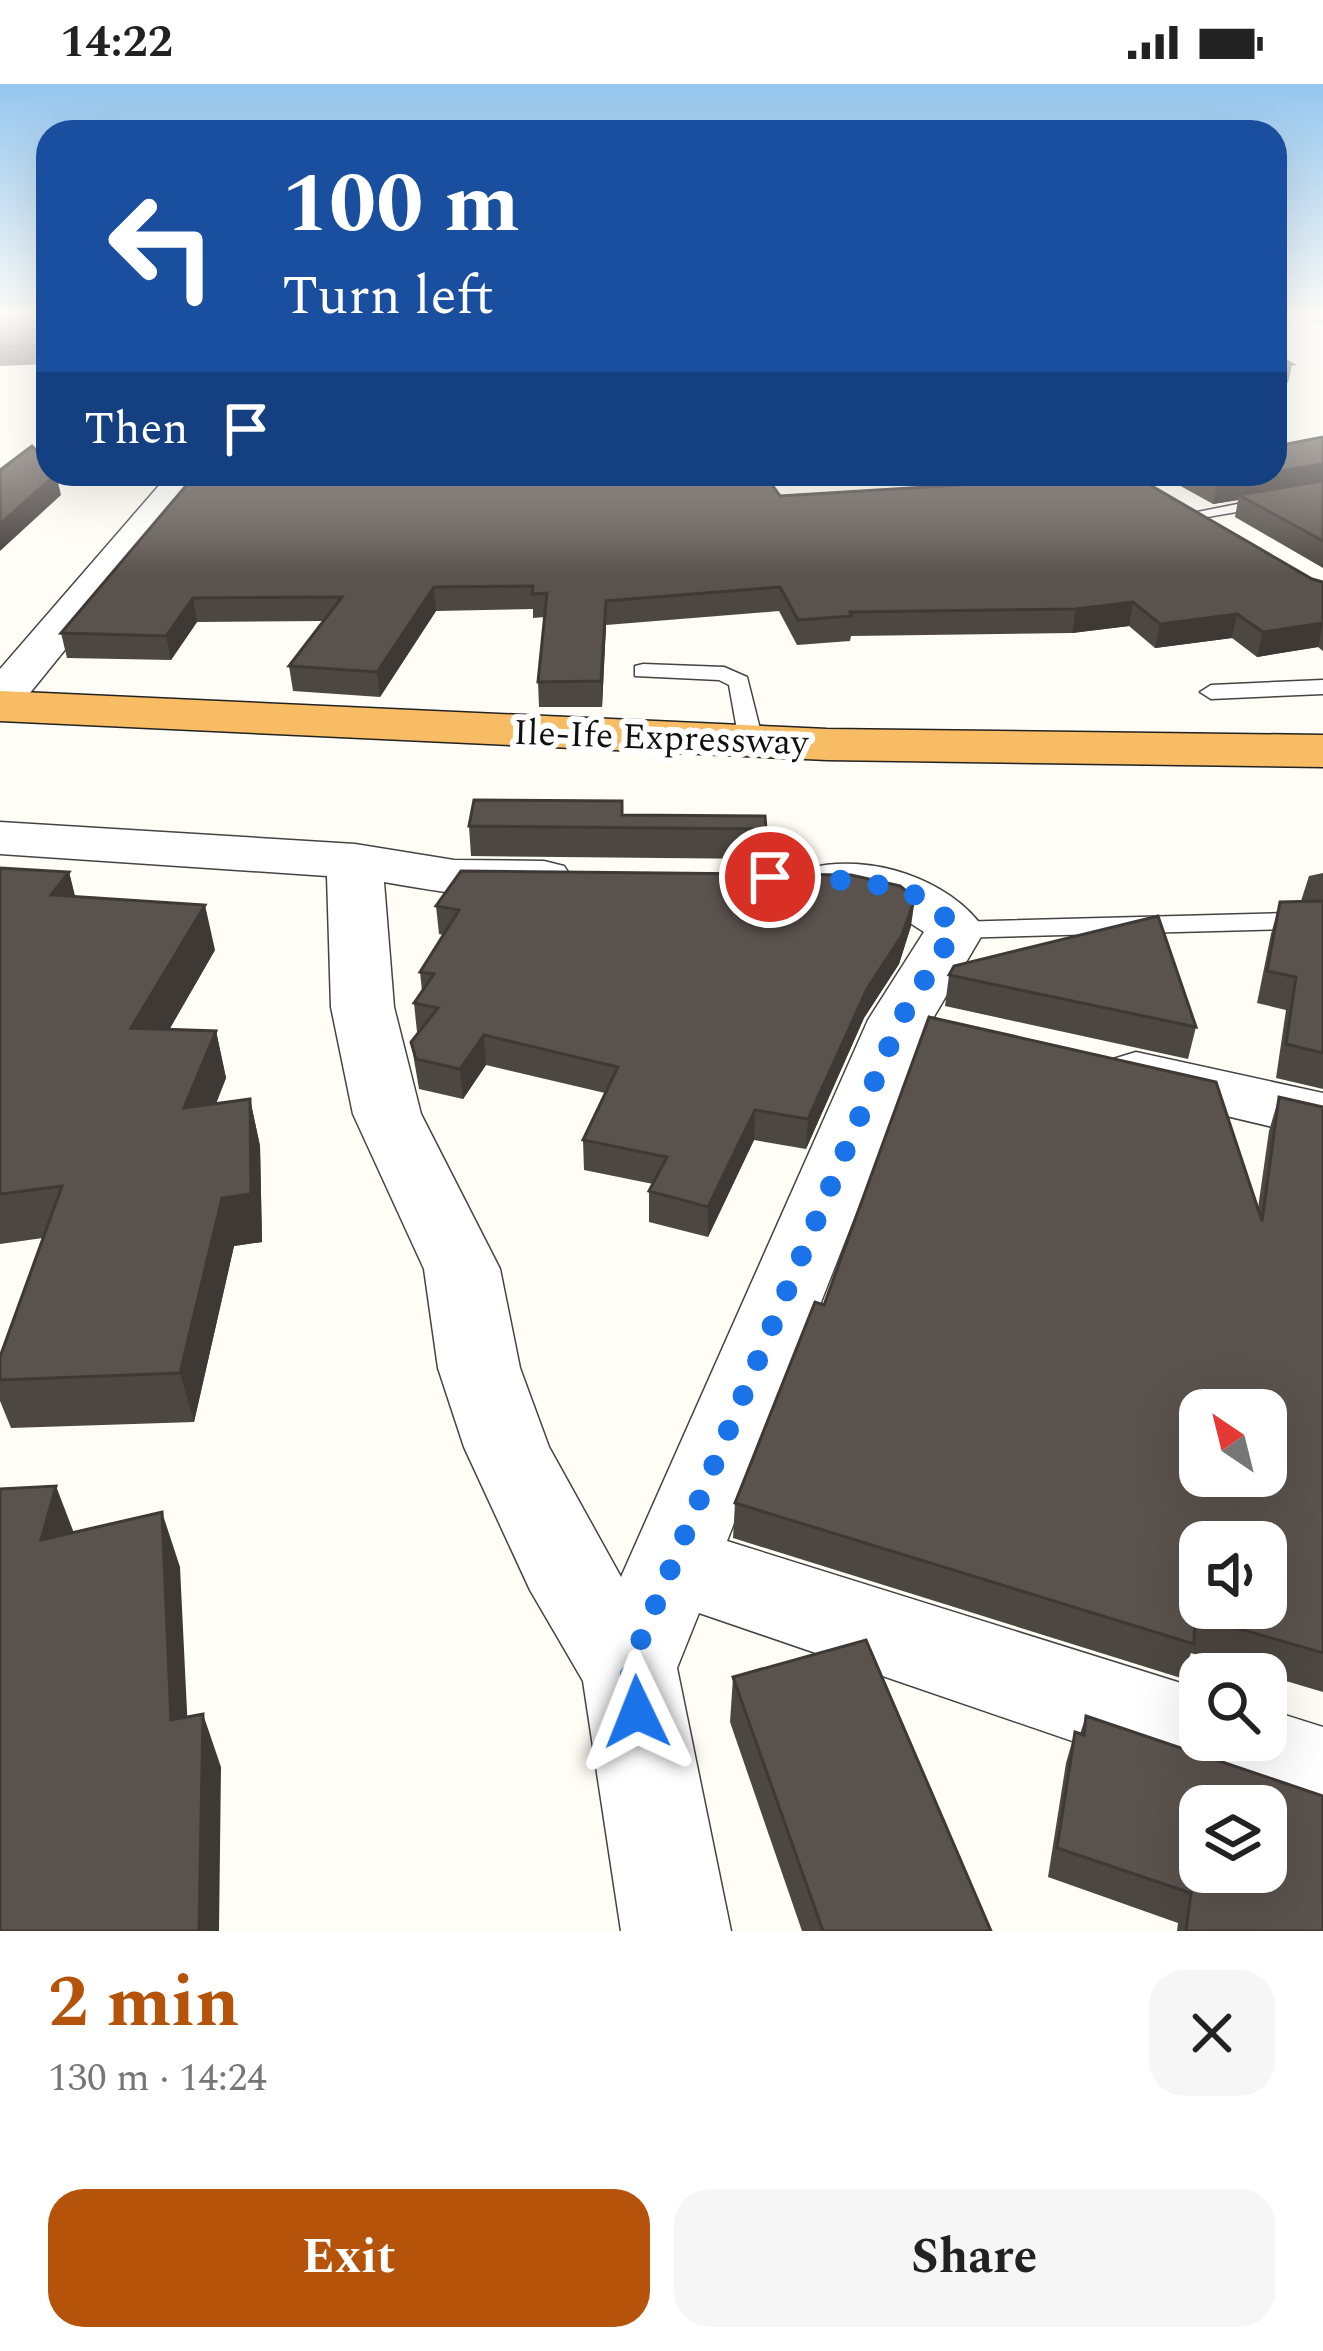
<!DOCTYPE html>
<html lang="en">
<head>
<meta charset="utf-8">
<style>
	body { margin:0; font-family:Spectral,serif; background:#f6f6f6; color:#222; height:100vh; display:flex; flex-direction:column; font-size:45px; white-space:nowrap }
	* { box-sizing:border-box; margin:0 }
	p { font-size:39px; color:#767676 }
	.icon { flex:none; width:66px; height:66px; fill:none; stroke:currentColor; stroke-width:2; stroke-linecap:round; stroke-linejoin:round }
	.map { position:relative; height:1847px; overflow:hidden }
	.details { display:flex; flex-direction:column; background:#fff; flex:1 }
	.details>* { flex:none }
	.hud { position:absolute; left:36px; top:36px; width:1251px; height:366px; border-radius:36px; box-shadow:0 12px 48px #0002; background:#1a4fa0; color:#fff; overflow:hidden }
	.needle { width:78px; rotate:325deg }
	.buttons { position:absolute; left:1179px; top:1305px; display:grid; gap:24px }
	.buttons a { display:grid; place-items:center; width:108px; height:108px; border-radius:24px; background:#fff; box-shadow:0 12px 48px #0002; font-size:60px }
	.pin { position:absolute; display:grid; place-items:center; width:102px; height:102px; color:#fff; margin:-51px; border:6px solid #fff; border-radius:50%; box-shadow:0 3px 12px #0007 }
	.me { position:absolute; width:132px; margin:-66px; rotate:358deg; stroke-linejoin:round; filter:drop-shadow(0 0 9px #0008) }
	.turn { display:flex; align-items:center; gap:42px; height:252px; padding:0 48px; font-size:54px }
	.turn .icon { width:156px; height:156px; stroke-width:2.5 }
	.turn b { display:block; font-size:84px; line-height:102px }
	.then { display:flex; align-items:center; height:114px; padding:0 48px; background:#0003; gap:24px; font-size:45px }
	.round { display:grid; place-items:center; flex:none; width:126px; height:126px; border-radius:36px; background:#f6f6f6 }
	.head { display:flex; align-items:center; justify-content:space-between; height:204px; padding:0 48px }
	h1 { font-size:72px; font-weight:700; line-height:90px; color:#b45309 }
	.primary-button { display:flex; gap:24px; margin-top:auto; padding:24px 48px }
	.primary-button a { flex:1; height:138px; border-radius:36px; background:#b45309; color:#fff; font-size:48px; font-weight:700; line-height:138px; text-align:center }
	.primary-button a+a { background:#f6f6f6; color:#222 }
	.status { display:flex; justify-content:space-between; align-items:center; height:84px; padding:0 60px; background:#fff; direction:ltr }
	.status svg { height:33px; fill:currentColor }
	.map>svg:first-child { display:block }
	.lines { fill:none; stroke-linecap:round; stroke-linejoin:round }
	.stream { fill:#3f96cf; fill-rule:evenodd }
	.service-casing { stroke:#444; stroke-width:3 }
	.minor-casing { stroke:#444; stroke-width:3 }
	.trunk-casing { stroke:#222; stroke-width:3 }
	.service { fill:#fff; fill-rule:evenodd }
	.minor { fill:#fff; fill-rule:evenodd }
	.trunk { fill:#f7bc64; fill-rule:evenodd }
	.wall { fill:#4d4742 }
	.shaded-wall { fill:#3f3936 }
	.building { fill:#5a524d; stroke:#3f3936; stroke-width:3; fill-rule:evenodd }
	.route { stroke:#1a73e8; stroke-width:21; stroke-dasharray:0 37.8 }
	.labels { text-anchor:middle; stroke-width:12; stroke-linejoin:round; paint-order:stroke }
	.far-street-label { font-size:36px; fill:#111; stroke:#fff }
</style>
</head>
<body>
<div class="status"><b>14:22</b><svg viewBox="0 0 49 12"><path d="M0 12V9h3v3zM5 12V6h3v6zM10 12V3h3v9zM15 12V0h3v12zM26 1h20v11H26zM47 4h2v5h-2z"/></svg></div>
<div class="map">
<svg width="1323" height="1847" viewBox="0 0 1323 1847">
	<rect width="100%" height="100%" fill="#fffdf5"/>
	<g class="lines">
		<path class="stream" d="M 1301,233 L 1323,235 L 1323,239 L 1302,235 Z"/>
		<g class="service-casing">
			<path id="service" d="M 1323,403 L 1323,413 L 1196,435 L 1187,430 Z
				M 643,580 L 724,583 L 747,593 L 763,657 L 751,664 L 739,657 L 729,601 L 719,596 L 635,592 L 635,582 Z
				M 1323,596 L 1323,610 L 1211,615 L 1200,608 L 1211,601 Z
				M 1323,828 L 1323,844 L 955,854 L 941,846 L 955,838 Z"/>
		</g>
		<g class="minor-casing">
			<path id="minor" d="M 169,390 L 207,390 L 17,625 L 0,629 L 0,585 Z
				M 0,738 L 355,760 L 454,776 L 544,777 L 564,782 L 572,794 L 564,806 C 506,820 441,808 384,798 L 394,923 L 421,1030 L 500,1185 L 520,1284 L 549,1363 L 621,1493 L 868,936 L 924,848 L 879,819 L 809,808 L 801,796 L 809,784 C 870,769 949,794 985,846 L 932,936 L 727,1457 L 1200,1605 L 1200,1656 L 1266,1656 L 1266,1625 L 1323,1643 L 1323,1743 L 699,1529 L 677,1584 L 731,1847 L 621,1847 L 583,1597 L 530,1506 L 464,1363 L 438,1284 L 424,1185 L 353,1030 L 331,923 L 327,792 L 0,770 Z
				M 1136,968 L 1323,1009 L 1323,1055 L 1113,1005 L 1103,990 L 1113,975 Z"/>
		</g>
		<g class="trunk-casing">
			<path id="trunk" d="M 0,607 L 827,645 L 1323,651 L 1323,683 L 827,676 L 0,637 Z"/>
		</g>
		<use href="#service" class="service"/>
		<use href="#minor" class="minor"/>
		<use href="#trunk" class="trunk"/>
	</g>
	<path class="wall" d="M 0,233 L 48,233 L 48,280 L 0,282 Z
		M 1323,353 L 1323,484 L 1235,433 L 1238,416 L 1213,420 L 1159,390 L 1275,390 L 1277,362 Z
		M 196,390 L 780,412 L 969,400 L 970,396 L 1323,498 L 1323,567 L 1318,563 L 1257,573 L 1232,554 L 1155,564 L 1129,542 L 1072,549 L 851,552 L 850,557 L 797,561 L 779,527 L 606,541 L 602,623 L 539,623 L 538,598 L 545,533 L 533,534 L 533,525 L 436,527 L 380,613 L 293,607 L 289,582 L 323,537 L 197,538 L 171,576 L 67,574 L 61,549 Z
		M 622,731 L 766,745 L 764,775 L 471,772 L 469,742 Z
		M 0,784 L 69,788 L 75,813 L 215,866 L 169,946 L 216,947 L 226,994 L 216,1020 L 250,1015 L 260,1062 L 262,1158 L 234,1162 L 194,1338 L 11,1344 L 0,1317 L 0,1296 L 43,1154 L 0,1160 Z
		M 1323,789 L 1323,1005 L 1276,994 L 1286,926 L 1257,919 L 1271,850 L 1280,818 L 1301,817 L 1309,792 Z
		M 436,822 L 911,842 L 899,880 L 864,934 L 806,1065 L 754,1056 L 708,1153 L 649,1138 L 649,1107 L 653,1100 L 584,1086 L 583,1056 L 605,1009 L 486,981 L 463,1015 L 419,1005 L 411,958 L 419,948 L 417,948 L 414,919 L 422,907 L 420,888 L 443,851 L 439,850 Z
		M 949,891 L 1196,943 L 1188,975 L 945,922 Z
		M 1279,1013 L 1323,1023 L 1323,1608 L 1191,1569 L 1181,1594 L 733,1454 L 735,1419 L 824,1221 L 1258,1124 L 1269,1047 Z
		M 733,1593 L 991,1847 L 802,1847 L 730,1638 Z
		M 1086,1632 L 1323,1847 L 1177,1847 L 1178,1839 L 1048,1793 L 1066,1679 L 1075,1648 L 1080,1650 Z"/>
	<path class="shaded-wall" d="M 1292,280 L 1288,299 L 1275,300 L 1275,281 Z
		M 1323,380 L 1323,400 L 1239,411 L 1238,416 L 1213,420 L 1217,399 L 1275,390 L 1275,388 Z
		M 56,390 L 61,411 L 0,467 L 0,440 Z
		M 434,503 L 436,527 L 380,613 L 377,588 Z
		M 193,514 L 197,538 L 171,576 L 166,552 Z
		M 606,517 L 606,541 L 602,623 L 601,597 Z
		M 1133,518 L 1129,542 L 1072,549 L 1076,525 Z
		M 1237,530 L 1232,554 L 1155,564 L 1160,540 Z
		M 1323,539 L 1318,563 L 1257,573 L 1263,548 Z
		M 69,788 L 80,832 L 51,811 Z
		M 915,814 L 911,842 L 899,880 L 864,934 L 806,1065 L 808,1035 L 867,905 Z
		M 205,821 L 215,866 L 143,991 L 131,944 Z
		M 216,947 L 226,994 L 195,1071 L 184,1024 Z
		M 484,951 L 486,981 L 463,1015 L 460,985 Z
		M 250,1015 L 260,1062 L 262,1158 L 234,1162 L 194,1338 L 180,1289 L 222,1114 Z
		M 755,1026 L 754,1056 L 708,1153 L 708,1123 Z
		M 56,1402 L 77,1457 L 41,1456 Z
		M 162,1428 L 180,1483 L 190,1689 L 171,1636 Z
		M 203,1630 L 221,1683 L 219,1847 L 199,1847 Z"/>
	<path class="building" d="M 0,233 L 48,233 L 48,261 L 0,263 Z
		M 1275,270 L 1292,280 L 1275,281 Z
		M 1275,336 L 1277,362 L 1323,353 L 1323,380 L 1275,388 Z
		M 32,362 L 48,380 L 48,390 L 56,390 L 0,440 L 0,386 Z
		M 196,390 L 764,390 L 780,412 L 975,400 L 970,396 L 1040,390 L 1131,390 L 1312,495 L 1323,498 L 1323,539 L 1263,548 L 1237,530 L 1160,540 L 1133,518 L 1076,525 L 850,528 L 852,532 L 798,536 L 780,503 L 606,517 L 601,597 L 538,598 L 547,509 L 532,510 L 533,502 L 434,503 L 377,588 L 289,582 L 342,513 L 193,514 L 166,552 L 61,549 Z
		M 1202,390 L 1265,390 L 1217,399 Z
		M 1323,397 L 1323,457 L 1239,411 Z
		M 474,716 L 622,717 L 622,731 L 765,732 L 766,745 L 469,742 Z
		M 0,784 L 69,788 L 51,811 L 205,821 L 131,944 L 216,947 L 184,1024 L 250,1015 L 251,1110 L 222,1114 L 180,1289 L 0,1296 L 0,1273 L 62,1102 L 0,1110 Z
		M 461,787 L 851,791 L 900,802 L 915,814 L 902,851 L 867,905 L 808,1035 L 755,1026 L 708,1123 L 649,1107 L 667,1073 L 583,1056 L 618,983 L 484,951 L 460,985 L 416,975 L 411,958 L 438,924 L 414,919 L 434,890 L 420,888 L 459,826 L 436,822 Z
		M 1323,817 L 1323,969 L 1286,960 L 1296,893 L 1267,887 L 1280,818 Z
		M 1158,832 L 1196,943 L 949,891 L 954,882 Z
		M 929,933 L 1216,998 L 1262,1137 L 1279,1013 L 1323,1023 L 1323,1569 L 1195,1532 L 1194,1560 L 735,1419 L 815,1218 L 824,1221 ZM 1200,1326 L 1266,1326 L 1266,1392 L 1200,1392 ZM 1200,1458 L 1266,1458 L 1266,1524 L 1200,1524 Z
		M 56,1402 L 41,1456 L 162,1428 L 171,1636 L 203,1630 L 199,1847 L 0,1847 L 0,1405 Z
		M 866,1556 L 991,1847 L 823,1847 L 733,1593 Z
		M 1086,1632 L 1323,1712 L 1323,1847 L 1186,1847 L 1191,1809 L 1057,1764 L 1075,1648 L 1084,1651 ZM 1200,1722 L 1266,1722 L 1266,1788 L 1200,1788 Z"/>
	<linearGradient id="sky" x2="0" y2="1"><stop stop-color="#95c6ee"/><stop offset="0.47" stop-color="#fffefa"/><stop offset="1" stop-color="#fffefa" stop-opacity="0"/></linearGradient>
	<rect width="1323" height="491" fill="url(#sky)"/>
	<g class="lines">
		<path class="route" d="M 637,1628 L 629,1584 L 900,936 L 955,846 C 947,837 940,825 929,818 C 889,794 816,795 770,793"/>
	</g>
	<g class="labels">
		<g class="far-street-label">
			<text transform="translate(661 652) rotate(2)" y="13">Ile-Ife Expressway</text>
		</g>
	</g>
</svg>
<div class="buttons">
<a><svg class="needle" viewBox="-14 -14 28 28"><path d="M0-13l5 13h-10z" fill="#e53935"/><path d="M0 13l5-13h-10z" fill="#767676"/></svg></a>
<a><svg class="icon" aria-label="sound" viewBox="0 0 24 24"><path d="M4 9h4l5-4v14l-5-4H4zM17 9q2 3 0 6"/></svg></a>
<a><svg class="icon" aria-label="search" viewBox="0 0 24 24"><circle cx="10" cy="10" r="6"/><path d="M15 15l6 6"/></svg></a>
<a><svg class="icon" aria-label="layers" viewBox="0 0 24 24"><path d="M12 4l9 5-9 5-9-5zM3 14l9 5 9-5"/></svg></a>
</div>
<div class="pin" style="left:770px;top:793px;background:#d93025"><svg class="icon" aria-label="arrive" viewBox="0 0 24 24"><path d="M6 21V4h12l-3 4 3 4H6"/></svg></div>
<svg class="me" style="left:637px;top:1628px" viewBox="-20 -20 40 40"><path d="M0-17L14 15 0 8-14 15z" fill="#1a73e8" stroke="#fff" stroke-width="4"/></svg>
<div class="hud">
<div class="turn"><svg class="icon" aria-label="left" viewBox="0 0 24 24"><path d="M17 20v-9H6M10 6l-5 5 5 5"/></svg><div><b>100 m</b>Turn left</div></div>
<div class="then">Then<svg class="icon" aria-label="arrive" viewBox="0 0 24 24"><path d="M6 21V4h12l-3 4 3 4H6"/></svg></div>
</div>
</div>
<section class="details">
<div class="head"><div><h1>2 min</h1><p>130 m · 14:24</p></div><a class="round"><svg class="icon" aria-label="close" viewBox="0 0 24 24"><path d="M6 6l12 12M18 6L6 18"/></svg></a></div>
<div class="primary-button"><a>Exit</a><a>Share</a></div>
</section>
</body>
</html>
